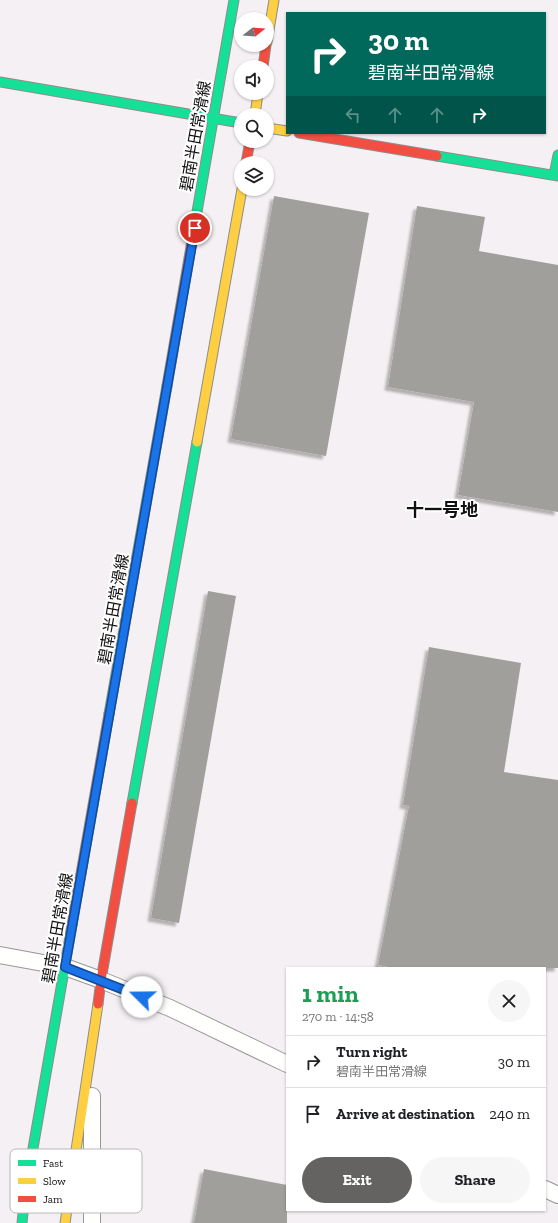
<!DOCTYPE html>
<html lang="en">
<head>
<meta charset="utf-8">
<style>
	body { margin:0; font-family:"Zilla Slab","Noto Sans JP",serif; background:#f6f6f6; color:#202124; height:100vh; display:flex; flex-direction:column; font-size:15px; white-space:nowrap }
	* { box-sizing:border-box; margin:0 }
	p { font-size:13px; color:#757577 }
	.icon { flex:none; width:22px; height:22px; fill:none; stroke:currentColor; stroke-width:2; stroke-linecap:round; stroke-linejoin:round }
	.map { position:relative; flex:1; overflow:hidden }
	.details { position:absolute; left:286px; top:967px; width:260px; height:244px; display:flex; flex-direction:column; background:#fff; border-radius:0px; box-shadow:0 1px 3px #0004 }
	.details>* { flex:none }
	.guide { position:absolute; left:286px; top:12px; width:260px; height:122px; border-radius:0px; box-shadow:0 1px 3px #0004; background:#00695c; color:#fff; overflow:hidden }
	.needle { width:26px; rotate:73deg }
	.buttons { position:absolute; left:234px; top:12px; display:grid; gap:8px }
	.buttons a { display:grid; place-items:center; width:40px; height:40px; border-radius:50%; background:#fff; box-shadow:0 1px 3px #0004; font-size:20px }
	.pin { position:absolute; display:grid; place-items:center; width:34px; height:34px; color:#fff; margin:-17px; border:2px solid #fff; border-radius:50%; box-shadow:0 1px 4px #0007 }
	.me { position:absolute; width:44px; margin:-22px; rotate:292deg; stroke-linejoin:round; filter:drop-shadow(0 0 3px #0008) }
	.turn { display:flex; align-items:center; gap:14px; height:84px; padding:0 16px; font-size:18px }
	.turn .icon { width:52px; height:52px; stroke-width:2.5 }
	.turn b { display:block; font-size:28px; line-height:34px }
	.lanes { display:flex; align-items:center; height:38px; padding:0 16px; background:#0003; justify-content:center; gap:20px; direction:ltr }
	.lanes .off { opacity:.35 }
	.round { display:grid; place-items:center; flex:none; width:42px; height:42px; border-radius:21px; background:#f6f6f6 }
	.head { display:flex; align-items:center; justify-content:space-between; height:68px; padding:0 16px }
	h1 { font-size:24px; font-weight:700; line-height:30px; color:#1e9e55 }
	.cta { display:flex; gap:8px; margin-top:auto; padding:8px 16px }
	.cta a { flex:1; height:46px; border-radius:24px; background:#646362; color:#fff; font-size:16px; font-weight:700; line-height:46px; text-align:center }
	.cta a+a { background:#f6f6f6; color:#202124 }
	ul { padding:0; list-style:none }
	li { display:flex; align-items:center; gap:12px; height:52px; padding:0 16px; border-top:1px solid #e0e0e0 }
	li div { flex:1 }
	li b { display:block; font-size:15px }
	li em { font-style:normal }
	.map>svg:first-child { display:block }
	.industrial { fill:#f5f0f3; fill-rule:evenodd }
	.building { fill:#a19f9c; filter:url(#shadow) }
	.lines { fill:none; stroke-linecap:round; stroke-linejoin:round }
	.street-casing { stroke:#979795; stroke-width:18 }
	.fast-casing { stroke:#8e8d8b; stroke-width:11 }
	.slow-casing { stroke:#8e8d8b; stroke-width:11 }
	.jam-casing { stroke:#8e8d8b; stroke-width:11 }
	.street { stroke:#fffffe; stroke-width:16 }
	.fast { stroke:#16e098; stroke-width:9 }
	.slow { stroke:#ffcf43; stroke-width:9 }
	.jam { stroke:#f24e42; stroke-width:9 }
	.route-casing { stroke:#114b97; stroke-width:10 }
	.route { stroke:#1a73e8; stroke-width:7 }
	.labels { text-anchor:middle; stroke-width:4; stroke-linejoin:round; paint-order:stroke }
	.street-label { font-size:16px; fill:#111; stroke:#fff }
	.quarter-label { font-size:18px; font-weight:bold; fill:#111; stroke:#fff }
	.key { fill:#fff; stroke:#b8b8b8; stroke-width:1 }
	.key-label { font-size:11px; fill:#111 }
</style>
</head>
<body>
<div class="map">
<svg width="558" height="1223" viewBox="0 0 558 1223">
	<defs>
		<filter id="shadow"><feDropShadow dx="-3.5" dy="3.5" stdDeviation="1" flood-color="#0004"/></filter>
	</defs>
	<rect width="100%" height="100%" fill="#fdfcf7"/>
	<path class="industrial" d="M 0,0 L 558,0 L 558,1223 L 0,1223 ZM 287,13 L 545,13 L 545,133 L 287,133 ZM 241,19 L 267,19 L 267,45 L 241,45 ZM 241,67 L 267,67 L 267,93 L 241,93 ZM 241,115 L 267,115 L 267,141 L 241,141 ZM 241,163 L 267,163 L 267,189 L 241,189 ZM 287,968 L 545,968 L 545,1210 L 287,1210 Z"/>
	<path class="building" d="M 274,196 L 369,213 L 326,456 L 231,439 Z
		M 417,206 L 485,217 L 479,251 L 558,265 L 558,512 L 458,495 L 474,402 L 388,387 Z
		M 208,591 L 236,596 L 179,923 L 151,918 Z
		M 429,647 L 521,663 L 504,772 L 558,780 L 558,968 L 394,968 L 378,965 L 409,806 L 403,805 Z
		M 204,1169 L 287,1185 L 287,1223 L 194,1223 Z"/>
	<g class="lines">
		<g class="street-casing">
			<path id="street" d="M 0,955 L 65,967 L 101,980 L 170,1008 L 287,1064
				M 545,1189 L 558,1195
				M 92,1223 L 92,1096"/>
		</g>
		<g class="fast-casing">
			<path id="fast" d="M 0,82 L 241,123
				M 437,156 L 558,176
				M 554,175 L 558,155
				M 194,229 L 234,0
				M 109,714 L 167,386
				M 132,803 L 197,442
				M 22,1223 L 25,1194 L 72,925"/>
		</g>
		<g class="slow-casing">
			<path id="slow" d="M 267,42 L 274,0
				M 255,115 L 258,93
				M 267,128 L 287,131
				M 197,442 L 242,189
				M 65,1223 L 98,1004"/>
		</g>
		<g class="jam-casing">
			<path id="jam" d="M 263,67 L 266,45
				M 299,133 L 437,156
				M 246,163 L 250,141
				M 167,386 L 194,229
				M 72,925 L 109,714
				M 98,1004 L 101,980 L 132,803"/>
		</g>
		<use href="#street" class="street"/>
		<use href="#fast" class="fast"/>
		<use href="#slow" class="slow"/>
		<use href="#jam" class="jam"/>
	</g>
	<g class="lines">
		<g class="route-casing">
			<path id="route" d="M 142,997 L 65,967 L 195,228"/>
		</g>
		<use href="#route" class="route"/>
	</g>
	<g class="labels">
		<g class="street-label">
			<text transform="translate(195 136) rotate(-80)" y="6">碧南半田常滑線</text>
			<text transform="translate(113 609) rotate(-80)" y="6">碧南半田常滑線</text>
			<text transform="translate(57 928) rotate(-80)" y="6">碧南半田常滑線</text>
		</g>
		<g class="quarter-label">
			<text x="442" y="516">十一号地</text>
		</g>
	</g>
	<rect x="10" y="1149" width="132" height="64" rx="6" class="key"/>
	<rect x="18" y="1160" width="18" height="6" fill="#16e098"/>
	<rect x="18" y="1178" width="18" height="6" fill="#ffcf43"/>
	<rect x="18" y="1196" width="18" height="6" fill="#f24e42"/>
	<g class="key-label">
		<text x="43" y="1167">Fast</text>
		<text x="43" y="1185">Slow</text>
		<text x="43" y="1203">Jam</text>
	</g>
</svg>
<div class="buttons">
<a><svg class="needle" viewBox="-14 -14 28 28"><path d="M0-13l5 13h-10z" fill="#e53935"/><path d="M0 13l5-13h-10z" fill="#757577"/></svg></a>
<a><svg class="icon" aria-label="sound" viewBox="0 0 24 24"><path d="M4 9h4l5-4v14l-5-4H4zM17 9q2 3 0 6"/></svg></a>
<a><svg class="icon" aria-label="search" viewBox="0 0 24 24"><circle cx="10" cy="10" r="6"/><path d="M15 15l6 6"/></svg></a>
<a><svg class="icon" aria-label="layers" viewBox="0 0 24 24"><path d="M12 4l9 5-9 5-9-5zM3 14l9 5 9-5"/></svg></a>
</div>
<div class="pin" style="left:195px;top:228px;background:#d93025"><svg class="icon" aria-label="arrive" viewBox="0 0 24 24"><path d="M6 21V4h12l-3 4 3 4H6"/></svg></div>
<svg class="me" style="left:142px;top:997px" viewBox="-20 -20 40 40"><circle r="19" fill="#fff"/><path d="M0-13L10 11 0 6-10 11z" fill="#1a73e8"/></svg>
<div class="guide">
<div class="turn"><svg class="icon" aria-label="right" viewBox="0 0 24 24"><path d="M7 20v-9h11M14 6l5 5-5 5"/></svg><div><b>30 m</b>碧南半田常滑線</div></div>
<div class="lanes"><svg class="icon off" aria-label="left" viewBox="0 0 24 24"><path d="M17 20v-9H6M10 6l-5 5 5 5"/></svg><svg class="icon off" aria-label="ahead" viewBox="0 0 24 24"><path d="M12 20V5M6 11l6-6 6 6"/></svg><svg class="icon off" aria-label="ahead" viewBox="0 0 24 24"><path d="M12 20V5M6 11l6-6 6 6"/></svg><svg class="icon" aria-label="right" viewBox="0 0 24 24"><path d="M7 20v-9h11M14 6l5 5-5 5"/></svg></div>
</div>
<section class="details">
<div class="head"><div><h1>1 min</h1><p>270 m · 14:58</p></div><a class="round"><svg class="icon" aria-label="close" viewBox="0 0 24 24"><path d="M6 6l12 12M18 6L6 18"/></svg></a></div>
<ul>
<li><svg class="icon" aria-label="right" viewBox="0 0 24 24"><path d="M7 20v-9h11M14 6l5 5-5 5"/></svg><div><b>Turn right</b><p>碧南半田常滑線</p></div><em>30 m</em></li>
<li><svg class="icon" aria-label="arrive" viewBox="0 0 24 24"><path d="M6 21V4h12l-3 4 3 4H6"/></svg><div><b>Arrive at destination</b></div><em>240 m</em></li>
</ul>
<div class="cta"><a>Exit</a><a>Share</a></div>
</section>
</div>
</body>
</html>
